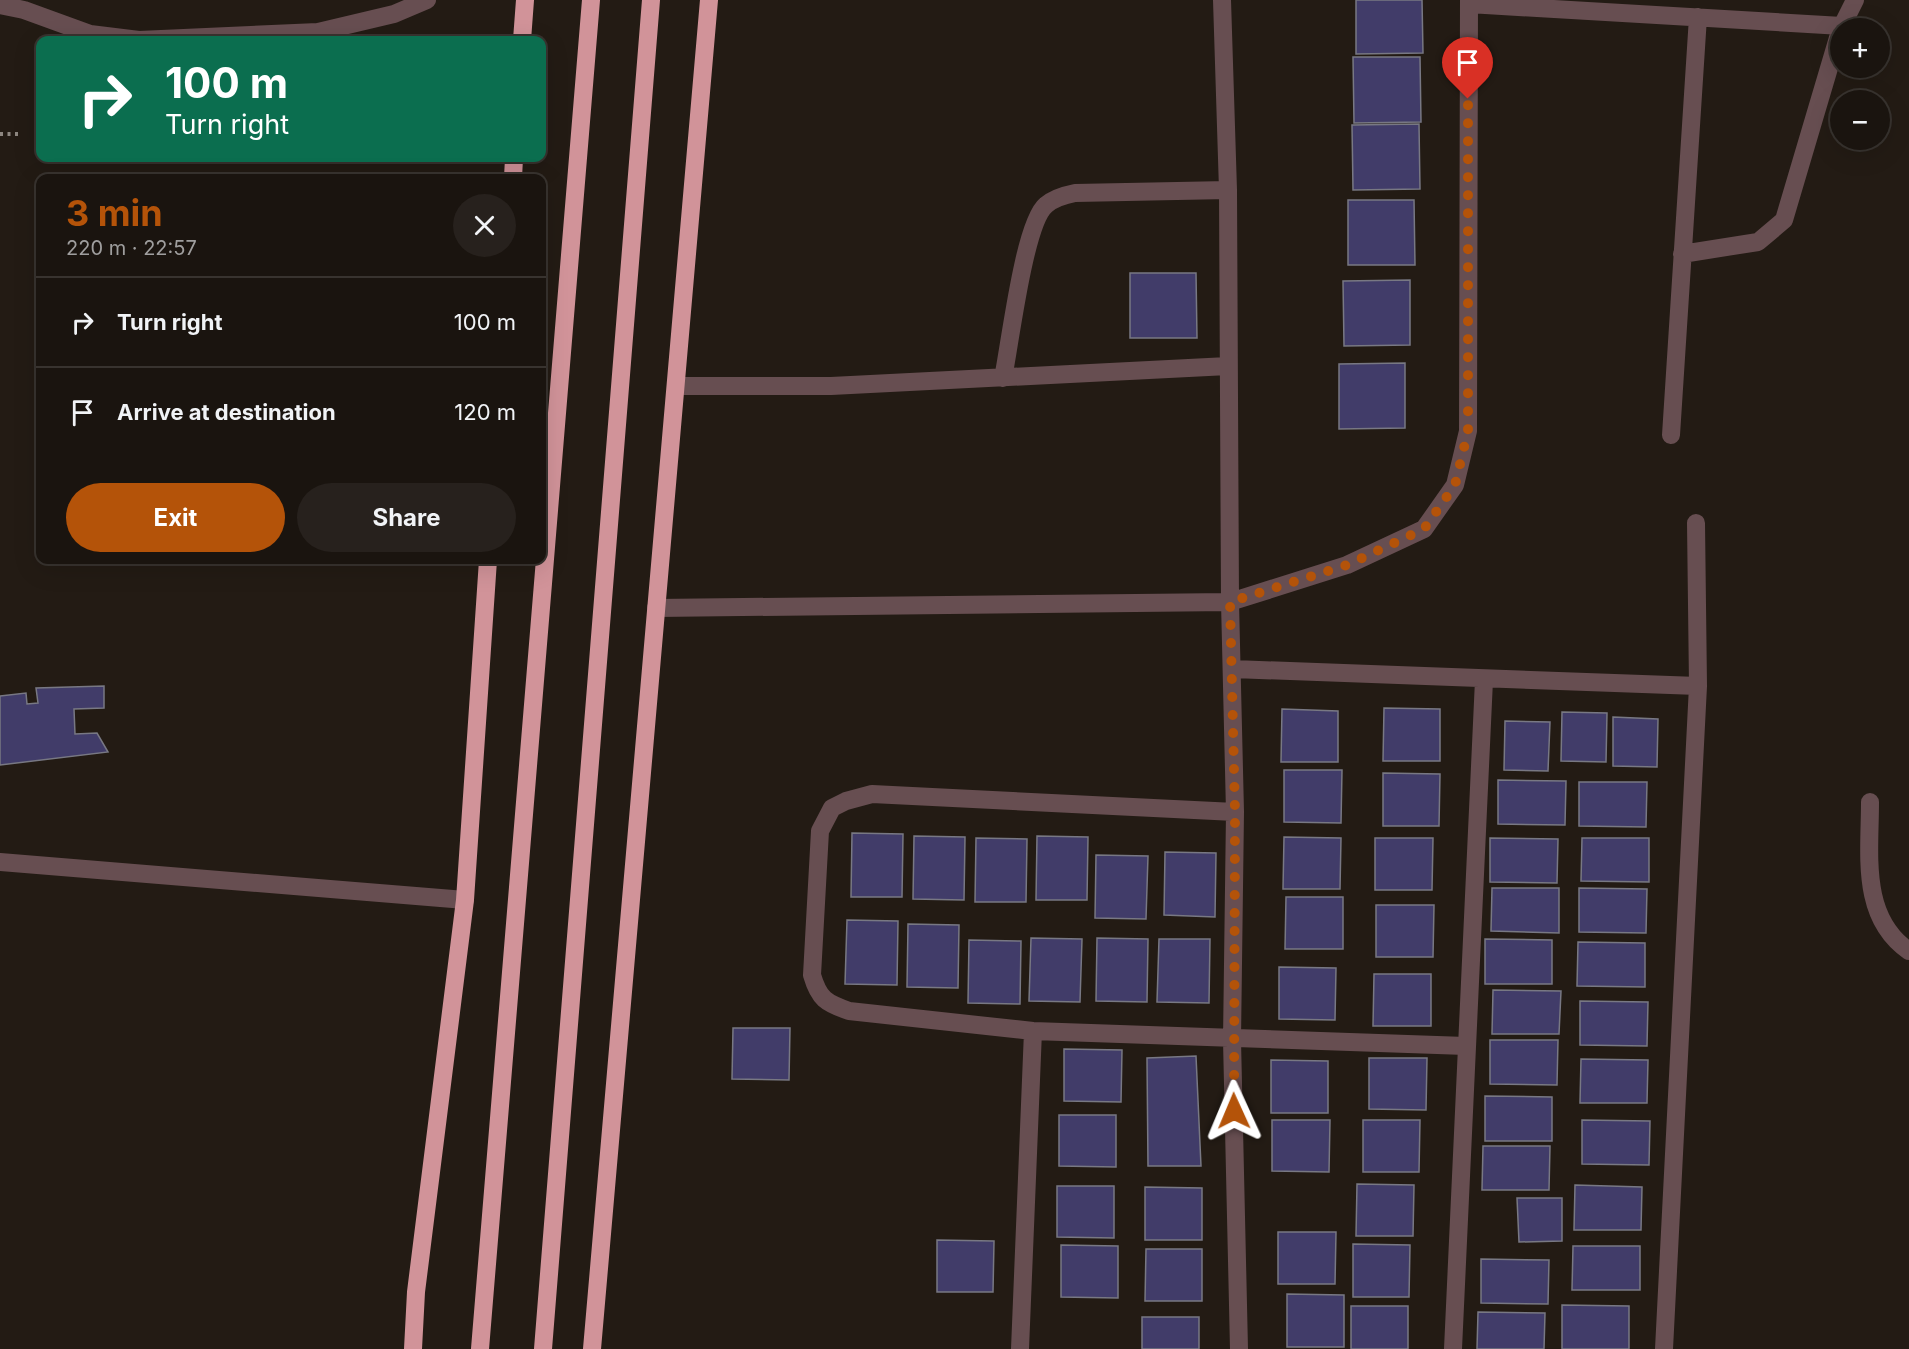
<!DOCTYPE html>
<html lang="en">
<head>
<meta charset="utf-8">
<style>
	body { margin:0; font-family:Inter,sans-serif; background:#27211d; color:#f1f3f6; height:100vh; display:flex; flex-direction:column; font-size:22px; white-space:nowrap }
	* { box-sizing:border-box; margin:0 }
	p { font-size:20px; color:#9f9e9e }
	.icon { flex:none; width:33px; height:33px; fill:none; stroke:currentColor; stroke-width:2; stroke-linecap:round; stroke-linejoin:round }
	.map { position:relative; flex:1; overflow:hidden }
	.sheet { position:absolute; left:36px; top:174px; width:510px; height:390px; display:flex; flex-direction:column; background:#1a140f; border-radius:12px; box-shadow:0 6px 24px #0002,0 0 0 2px #38332f }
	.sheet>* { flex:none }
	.top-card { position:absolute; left:36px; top:36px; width:510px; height:126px; border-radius:12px; box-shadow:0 6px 24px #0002,0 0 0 2px #38332f; background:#0b6e4f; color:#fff; overflow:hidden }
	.tools { position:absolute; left:1830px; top:18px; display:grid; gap:12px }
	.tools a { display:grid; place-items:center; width:60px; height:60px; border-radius:50%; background:#1a140f; box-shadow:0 6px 24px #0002,0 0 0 2px #38332f; font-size:30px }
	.pin { position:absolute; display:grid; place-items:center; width:51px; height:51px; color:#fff; margin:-62px -26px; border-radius:50% 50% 50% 0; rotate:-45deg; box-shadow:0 0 6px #0007 }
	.pin .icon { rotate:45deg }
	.me { position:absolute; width:66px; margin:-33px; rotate:359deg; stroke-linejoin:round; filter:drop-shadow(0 0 4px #0008) }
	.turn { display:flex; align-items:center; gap:21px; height:126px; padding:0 30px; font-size:27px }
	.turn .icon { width:78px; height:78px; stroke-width:2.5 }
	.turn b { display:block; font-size:42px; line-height:51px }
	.round { display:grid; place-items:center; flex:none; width:63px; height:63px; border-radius:32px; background:#27211d }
	.head { display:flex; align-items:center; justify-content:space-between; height:102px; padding:0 30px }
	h1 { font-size:36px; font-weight:700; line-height:45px; color:#b45309 }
	.button { display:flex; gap:12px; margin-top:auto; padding:12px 30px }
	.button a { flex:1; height:69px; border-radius:36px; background:#b45309; color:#fff; font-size:24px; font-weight:700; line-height:69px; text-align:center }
	.button a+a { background:#27211d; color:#f1f3f6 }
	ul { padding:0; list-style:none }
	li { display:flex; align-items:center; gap:18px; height:90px; padding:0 30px; border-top:2px solid #38332f }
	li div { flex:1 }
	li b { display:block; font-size:22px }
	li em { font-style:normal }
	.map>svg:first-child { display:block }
	.building { fill:#413c69; stroke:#787883; stroke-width:1.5 }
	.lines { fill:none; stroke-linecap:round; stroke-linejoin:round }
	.path { stroke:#8d8680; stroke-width:4; stroke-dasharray:3 4.5; stroke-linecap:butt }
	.minor { stroke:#674e51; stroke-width:18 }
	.highway { stroke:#d19399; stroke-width:18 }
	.route { stroke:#b45309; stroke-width:10; stroke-dasharray:0 18 }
</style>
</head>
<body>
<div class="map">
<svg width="1909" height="1349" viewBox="0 0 1909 1349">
	<rect width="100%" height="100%" fill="#231b14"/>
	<path class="building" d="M 1356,0 L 1422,0 L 1423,53 L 1356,54 Z
		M 1353,57 L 1420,57 L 1421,122 L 1354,123 Z
		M 1419,124 L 1420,189 L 1353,190 L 1352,125 Z
		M 1348,200 L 1414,200 L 1415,265 L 1348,265 Z
		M 1130,273 L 1196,273 L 1197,338 L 1130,338 Z
		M 1410,280 L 1410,345 L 1344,346 L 1343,281 Z
		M 1405,363 L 1405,428 L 1339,429 L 1339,364 Z
		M 104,686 L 104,708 L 74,709 L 75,734 L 97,733 L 108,752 L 0,765 L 0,696 L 26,693 L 27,704 L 38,703 L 36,688 Z
		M 1384,708 L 1440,709 L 1440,761 L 1383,761 Z
		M 1282,709 L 1338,711 L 1338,762 L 1281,762 Z
		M 1562,712 L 1607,713 L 1606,762 L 1561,761 Z
		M 1613,717 L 1658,719 L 1657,767 L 1613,766 Z
		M 1505,721 L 1550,722 L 1548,771 L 1504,770 Z
		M 1284,770 L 1342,770 L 1341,823 L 1284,822 Z
		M 1383,773 L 1440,774 L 1439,826 L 1383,826 Z
		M 1498,780 L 1566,781 L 1565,825 L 1498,824 Z
		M 1579,782 L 1647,782 L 1646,827 L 1579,826 Z
		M 852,833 L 903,834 L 902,897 L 851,897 Z
		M 914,836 L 965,837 L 964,900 L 913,899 Z
		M 1037,836 L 1088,837 L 1087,900 L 1036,900 Z
		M 1284,837 L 1341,838 L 1340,889 L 1283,889 Z
		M 976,838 L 1027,839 L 1026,902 L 975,902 Z
		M 1375,838 L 1433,838 L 1432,890 L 1375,890 Z
		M 1490,838 L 1558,839 L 1557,883 L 1490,882 Z
		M 1582,838 L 1649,838 L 1649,882 L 1581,881 Z
		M 1165,852 L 1216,853 L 1215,917 L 1164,915 Z
		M 1096,855 L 1148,856 L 1146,919 L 1095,918 Z
		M 1492,888 L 1559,888 L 1559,933 L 1491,931 Z
		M 1579,888 L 1647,889 L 1646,933 L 1579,932 Z
		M 1286,897 L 1343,897 L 1343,949 L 1285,949 Z
		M 1376,905 L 1434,905 L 1433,957 L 1376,957 Z
		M 847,920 L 898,921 L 897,985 L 845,984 Z
		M 908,924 L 959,925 L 958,988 L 907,987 Z
		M 1031,938 L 1082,939 L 1080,1002 L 1029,1001 Z
		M 1097,938 L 1148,939 L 1147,1002 L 1096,1001 Z
		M 1159,939 L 1210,939 L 1209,1003 L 1157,1002 Z
		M 1485,939 L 1552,940 L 1552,984 L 1485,984 Z
		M 969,940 L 1021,941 L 1020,1004 L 968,1003 Z
		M 1578,942 L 1645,943 L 1645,987 L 1577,986 Z
		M 1279,967 L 1336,968 L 1335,1020 L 1279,1019 Z
		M 1374,974 L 1431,974 L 1431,1026 L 1373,1026 Z
		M 1493,990 L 1561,991 L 1559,1034 L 1492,1034 Z
		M 1580,1001 L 1648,1002 L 1647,1046 L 1580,1045 Z
		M 733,1028 L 790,1028 L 789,1080 L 732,1079 Z
		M 1490,1040 L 1558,1040 L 1557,1085 L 1490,1084 Z
		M 1064,1049 L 1122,1050 L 1121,1102 L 1064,1101 Z
		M 1196,1056 L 1201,1166 L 1148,1166 L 1147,1058 Z
		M 1369,1058 L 1427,1058 L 1426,1110 L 1369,1109 Z
		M 1581,1059 L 1648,1060 L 1647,1103 L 1580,1103 Z
		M 1271,1060 L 1328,1061 L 1328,1113 L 1271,1113 Z
		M 1485,1096 L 1552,1097 L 1552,1141 L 1485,1141 Z
		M 1059,1115 L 1116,1115 L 1116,1167 L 1059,1166 Z
		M 1272,1120 L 1330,1120 L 1329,1172 L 1272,1171 Z
		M 1363,1120 L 1420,1120 L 1419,1172 L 1363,1172 Z
		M 1582,1120 L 1650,1121 L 1649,1165 L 1582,1164 Z
		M 1483,1146 L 1550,1146 L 1549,1190 L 1482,1190 Z
		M 1357,1184 L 1414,1185 L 1413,1236 L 1356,1236 Z
		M 1575,1185 L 1642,1187 L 1641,1230 L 1574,1230 Z
		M 1057,1186 L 1114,1186 L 1114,1238 L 1057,1237 Z
		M 1145,1187 L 1202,1188 L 1202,1240 L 1145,1240 Z
		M 1517,1198 L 1562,1198 L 1562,1241 L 1519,1242 Z
		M 1278,1232 L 1336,1232 L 1335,1284 L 1278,1284 Z
		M 937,1240 L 994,1241 L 993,1292 L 937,1292 Z
		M 1353,1244 L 1410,1245 L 1409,1297 L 1353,1297 Z
		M 1061,1245 L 1118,1246 L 1118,1298 L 1061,1297 Z
		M 1573,1246 L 1640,1246 L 1640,1290 L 1572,1290 Z
		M 1146,1249 L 1202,1249 L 1202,1301 L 1145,1301 Z
		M 1481,1259 L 1549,1260 L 1548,1304 L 1481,1303 Z
		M 1287,1294 L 1344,1295 L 1344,1347 L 1287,1347 Z
		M 1562,1305 L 1629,1306 L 1629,1349 L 1562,1349 Z
		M 1351,1306 L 1408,1306 L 1408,1349 L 1351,1349 Z
		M 1478,1312 L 1545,1313 L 1544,1349 L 1477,1349 Z
		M 1142,1317 L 1199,1317 L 1199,1349 L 1142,1349 Z"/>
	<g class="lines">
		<path class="path" d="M 0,134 L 20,134"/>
		<path class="minor" d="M 1222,0 L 1228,190 L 1230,602 L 1235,812 L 1232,1040 L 1239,1349
			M 1469,4 L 1842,26
			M 0,5 L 24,10 L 90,34 L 139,40 L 318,32 L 394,14 L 427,0
			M 1841,28 L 1855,0
			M 1682,254 L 1758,242 L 1784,220 L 1840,31
			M 1003,378 C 1010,345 1024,223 1046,205 C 1054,198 1065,195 1075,193 L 1228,190
			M 676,386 L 831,386 L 1228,366
			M 1671,435 L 1698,17
			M 656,608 L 1230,602 L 1347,565 L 1424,529 L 1455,485 L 1468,431 L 1469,0
			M 1233,669 L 1698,686
			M 1870,802 C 1870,855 1860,917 1909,951
			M 1235,812 L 872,794 L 846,801 L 832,808 L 820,831 L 812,975 C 819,999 826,1003 849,1011 L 1033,1031 L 1466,1046
			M 0,862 L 465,900
			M 1020,1349 L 1033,1031
			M 1453,1349 L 1484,680
			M 1664,1349 L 1698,686 L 1696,523"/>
		<path class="highway" d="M 522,40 L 525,0
			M 513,178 L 514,158
			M 413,1349 L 416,1292 L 465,900 L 488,560
			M 480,1349 L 591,0
			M 543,1349 L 651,0
			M 592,1349 L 709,0"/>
	</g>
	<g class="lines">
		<path class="route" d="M 1234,1111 L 1235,812 L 1230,602 L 1347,565 L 1424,529 L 1455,485 L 1468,431 L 1468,99"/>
	</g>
</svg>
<div class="tools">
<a>+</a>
<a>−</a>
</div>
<div class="pin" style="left:1468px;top:99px;background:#d93025"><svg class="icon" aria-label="arrive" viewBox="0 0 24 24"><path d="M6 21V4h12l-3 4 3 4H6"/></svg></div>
<svg class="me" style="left:1234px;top:1111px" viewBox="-20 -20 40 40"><path d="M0-17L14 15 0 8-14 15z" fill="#b45309" stroke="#fff" stroke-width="4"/></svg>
<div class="top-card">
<div class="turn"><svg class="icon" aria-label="right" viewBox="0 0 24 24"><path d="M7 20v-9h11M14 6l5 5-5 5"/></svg><div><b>100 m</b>Turn right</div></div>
</div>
<section class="sheet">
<div class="head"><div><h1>3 min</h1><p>220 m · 22:57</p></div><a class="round"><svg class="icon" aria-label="close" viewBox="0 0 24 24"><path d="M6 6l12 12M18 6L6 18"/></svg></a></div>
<ul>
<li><svg class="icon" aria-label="right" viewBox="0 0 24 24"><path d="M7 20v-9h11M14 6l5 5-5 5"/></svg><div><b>Turn right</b></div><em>100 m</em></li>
<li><svg class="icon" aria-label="arrive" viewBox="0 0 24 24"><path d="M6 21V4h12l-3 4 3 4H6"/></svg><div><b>Arrive at destination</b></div><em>120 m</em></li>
</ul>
<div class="button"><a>Exit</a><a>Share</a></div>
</section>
</div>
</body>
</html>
